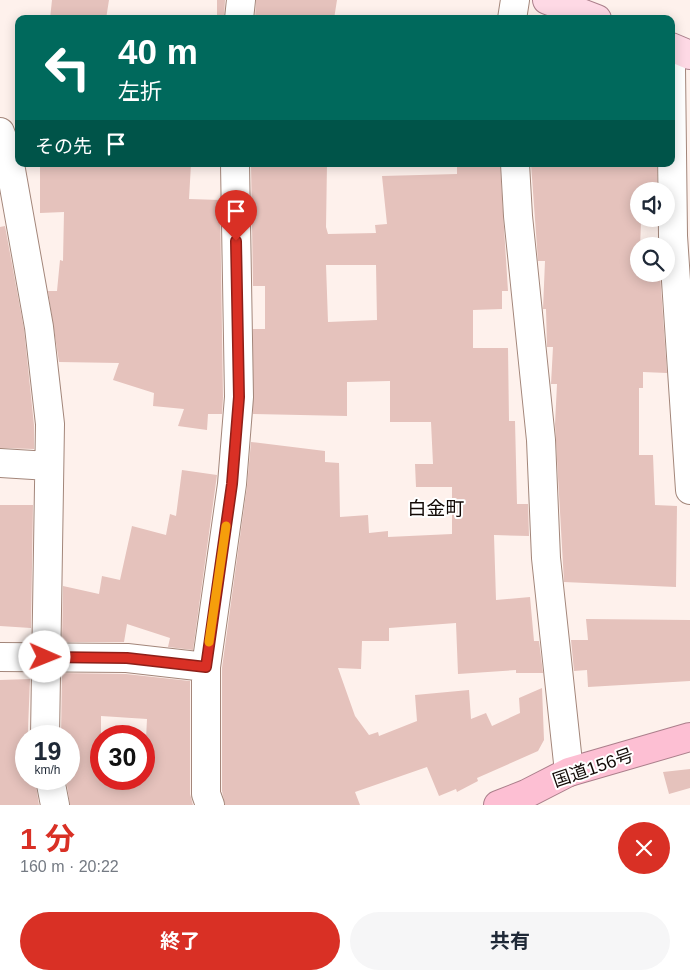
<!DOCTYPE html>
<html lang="ja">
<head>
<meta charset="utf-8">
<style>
	body { margin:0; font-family:Helvetica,"Noto Sans JP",sans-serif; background:#f6f6f7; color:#1f2937; height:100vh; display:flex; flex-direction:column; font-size:19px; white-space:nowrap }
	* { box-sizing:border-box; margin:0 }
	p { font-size:16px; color:#747a83 }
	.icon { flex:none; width:28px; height:28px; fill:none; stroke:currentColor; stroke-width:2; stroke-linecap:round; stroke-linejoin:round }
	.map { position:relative; height:805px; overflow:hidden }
	.side { display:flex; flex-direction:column; background:#fff; flex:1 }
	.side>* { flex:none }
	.guide { position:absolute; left:15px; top:15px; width:660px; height:152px; border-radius:10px; box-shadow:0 2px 12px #0003; background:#00695c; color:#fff; overflow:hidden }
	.tools { position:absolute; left:630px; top:182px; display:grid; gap:10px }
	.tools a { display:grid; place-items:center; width:45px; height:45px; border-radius:50%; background:#fff; box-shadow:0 2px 12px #0003; font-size:25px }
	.speed { position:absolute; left:15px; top:725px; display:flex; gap:10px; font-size:25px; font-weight:700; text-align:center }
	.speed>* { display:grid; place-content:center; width:65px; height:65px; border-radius:50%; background:#fff; box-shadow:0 2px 12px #0003; line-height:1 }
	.speed small { font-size:12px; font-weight:400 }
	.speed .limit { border:8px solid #d22; background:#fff; color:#111 }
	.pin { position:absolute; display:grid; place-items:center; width:42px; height:42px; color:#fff; margin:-51px -21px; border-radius:50% 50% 50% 0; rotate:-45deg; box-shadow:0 0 5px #0007 }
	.pin .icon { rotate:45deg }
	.me { position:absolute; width:55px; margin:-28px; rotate:91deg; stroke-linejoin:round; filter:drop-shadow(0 0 4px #0008) }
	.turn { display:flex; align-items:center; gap:18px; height:105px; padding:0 20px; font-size:22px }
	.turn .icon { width:65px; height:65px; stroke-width:2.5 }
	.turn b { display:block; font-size:35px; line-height:42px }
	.then { display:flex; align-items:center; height:48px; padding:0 20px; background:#0003; gap:10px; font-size:19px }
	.round { display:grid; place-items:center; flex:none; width:52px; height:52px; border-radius:26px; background:#f6f6f7 }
	.summary { display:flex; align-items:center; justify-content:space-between; height:85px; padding:0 20px }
	h1 { font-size:30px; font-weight:700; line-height:38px; color:#d93025 }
	.action { display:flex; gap:10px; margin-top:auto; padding:10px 20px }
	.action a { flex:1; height:58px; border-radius:30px; background:#d93025; color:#fff; font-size:20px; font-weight:700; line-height:58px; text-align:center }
	.action a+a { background:#f6f6f7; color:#1f2937 }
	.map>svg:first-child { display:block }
	.building { fill:#e5c2bc; fill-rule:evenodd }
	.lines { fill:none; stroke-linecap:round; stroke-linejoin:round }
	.minor-casing { stroke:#a3867a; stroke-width:30 }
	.major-casing { stroke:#ab7f8b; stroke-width:30 }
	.highway-casing { stroke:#ab7f8b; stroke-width:30 }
	.minor { stroke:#fff; stroke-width:28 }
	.major { stroke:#fed9e5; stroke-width:28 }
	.highway { stroke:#fdbfd3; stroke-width:28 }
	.route-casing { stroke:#8d1f18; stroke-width:12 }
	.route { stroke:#d93025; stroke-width:9 }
	.slow { stroke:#f59e0b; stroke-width:9 }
	.labels { text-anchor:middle; stroke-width:4; stroke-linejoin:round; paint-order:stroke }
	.street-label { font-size:18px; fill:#120905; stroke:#fff }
	.neighbourhood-label { font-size:19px; fill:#120905; stroke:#fff }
</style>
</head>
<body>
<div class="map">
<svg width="690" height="805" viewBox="0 0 690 805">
	<rect width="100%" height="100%" fill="#fef1ec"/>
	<path class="building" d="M 52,0 L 109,0 L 106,19 L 50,19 Z
		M 217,0 L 225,0 L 224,19 L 217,19 Z
		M 256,0 L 337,0 L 334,19 L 255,19 Z
		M 40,164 L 191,164 L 189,199 L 220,200 L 223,397 L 222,414 L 208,414 L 207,430 L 178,426 L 184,409 L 153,406 L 154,393 L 113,380 L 119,363 L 59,362 L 48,291 L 57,291 L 60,260 L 63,261 L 64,212 L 40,213 Z
		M 251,164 L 327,164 L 326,227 L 328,234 L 376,233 L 375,225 L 387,224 L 382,176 L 457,174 L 457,164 L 500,164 L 508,291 L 502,291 L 502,309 L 473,310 L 473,348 L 508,348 L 509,421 L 515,421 L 517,504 L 528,504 L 529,536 L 494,535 L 496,600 L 530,597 L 534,641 L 539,641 L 543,673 L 516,673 L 516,670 L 458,674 L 456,623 L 389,628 L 389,641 L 362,641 L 361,669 L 338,668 L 355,716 L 369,735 L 378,732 L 379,736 L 417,721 L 415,695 L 469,690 L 471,719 L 486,713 L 492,726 L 520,713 L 519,698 L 542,688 L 544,740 L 538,751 L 477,778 L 478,781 L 457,792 L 456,789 L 439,796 L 427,767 L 355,792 L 360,805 L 225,805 L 222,791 L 222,668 L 247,486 L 251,442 L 325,451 L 325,462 L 339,463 L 340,517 L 368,515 L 369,533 L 388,531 L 388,537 L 452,534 L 452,487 L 416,487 L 415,464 L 433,464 L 431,422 L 390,422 L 390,381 L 347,382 L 347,416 L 253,414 L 253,329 L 265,329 L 265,286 L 253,286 ZM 326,265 L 376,265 L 377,320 L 328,322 Z
		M 531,164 L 657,164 L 657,191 L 639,191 L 639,219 L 657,219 L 657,222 L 641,222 L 639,274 L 660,274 L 667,373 L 643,372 L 643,388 L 639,388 L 639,455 L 653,455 L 655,505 L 677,506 L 676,587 L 564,582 L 555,424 L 557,384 L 551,384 L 553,347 L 547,347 L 546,309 L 543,309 L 545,261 L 538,261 Z
		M 5,226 L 24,329 L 34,425 L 34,449 L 0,448 L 0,227 Z
		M 182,470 L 217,475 L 193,650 L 168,647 L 170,638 L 127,624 L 124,642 L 62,642 L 63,586 L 99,594 L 102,576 L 120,580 L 132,526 L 166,535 L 170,514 L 176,516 Z
		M 0,505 L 33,505 L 31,628 L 0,626 Z
		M 586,619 L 690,620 L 690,681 L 588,687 L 587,670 L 574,671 L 571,640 L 588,640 Z
		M 62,673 L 126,674 L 190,681 L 190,794 L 193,805 L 70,805 L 66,779 L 69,779 L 69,736 L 61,736 ZM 101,716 L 147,719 L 144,779 L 101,779 Z
		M 30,679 L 26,779 L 35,779 L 39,805 L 0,805 L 0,680 Z
		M 690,769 L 690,788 L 669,794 L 663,772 Z"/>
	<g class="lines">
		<g class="minor-casing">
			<path id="minor" d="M 239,19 L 241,0
				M 512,19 L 515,0
				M 671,68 L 673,236 L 690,490
				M 0,132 L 8,153 L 39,327 L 50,424 L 45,736
				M 515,164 L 518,216 L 541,440 L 546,558 L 569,772
				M 0,463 L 49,466
				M 0,657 L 127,658 L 206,667
				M 50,779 L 55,805
				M 210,805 L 206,794 L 206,667 L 232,484 L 239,397 L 235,164"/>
		</g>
		<g class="major-casing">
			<path id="major" d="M 547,0 L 597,19
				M 671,47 L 690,55"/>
		</g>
		<g class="highway-casing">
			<path id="highway" d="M 498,805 L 526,794 L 569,772 L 690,737"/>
		</g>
		<use href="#minor" class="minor"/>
		<use href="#major" class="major"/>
		<use href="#highway" class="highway"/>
	</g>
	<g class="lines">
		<g class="route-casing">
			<path id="route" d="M 45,657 L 127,658 L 206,667 L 232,484 L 239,397 L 236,241"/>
		</g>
		<use href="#route" class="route"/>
		<path class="slow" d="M 209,642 L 226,526"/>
	</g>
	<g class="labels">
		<g class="street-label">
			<text transform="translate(593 768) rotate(-19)" y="6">国道156号</text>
		</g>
		<g class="neighbourhood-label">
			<text x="436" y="515">白金町</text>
		</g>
	</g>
</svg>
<div class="tools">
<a><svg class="icon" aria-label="sound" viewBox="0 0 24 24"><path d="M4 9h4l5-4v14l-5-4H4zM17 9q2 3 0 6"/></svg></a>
<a><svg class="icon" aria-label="search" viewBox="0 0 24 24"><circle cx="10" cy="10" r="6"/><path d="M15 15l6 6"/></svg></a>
</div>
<div class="speed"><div>19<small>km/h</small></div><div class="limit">30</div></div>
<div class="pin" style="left:236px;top:241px;background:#d93025"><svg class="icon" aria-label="arrive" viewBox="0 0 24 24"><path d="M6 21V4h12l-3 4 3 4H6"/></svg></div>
<svg class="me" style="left:45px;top:657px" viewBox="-20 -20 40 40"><circle r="19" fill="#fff"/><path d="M0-13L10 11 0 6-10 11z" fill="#d93025"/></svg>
<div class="guide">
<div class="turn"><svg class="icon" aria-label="left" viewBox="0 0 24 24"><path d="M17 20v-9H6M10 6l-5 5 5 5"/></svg><div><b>40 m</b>左折</div></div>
<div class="then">その先<svg class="icon" aria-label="arrive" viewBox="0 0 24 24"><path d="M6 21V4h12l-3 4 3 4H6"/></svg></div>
</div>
</div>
<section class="side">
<div class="summary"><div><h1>1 分</h1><p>160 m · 20:22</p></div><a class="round" style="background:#d93025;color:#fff"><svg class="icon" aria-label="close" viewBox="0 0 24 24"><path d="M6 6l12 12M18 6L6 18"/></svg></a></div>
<div class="action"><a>終了</a><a>共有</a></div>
</section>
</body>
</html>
